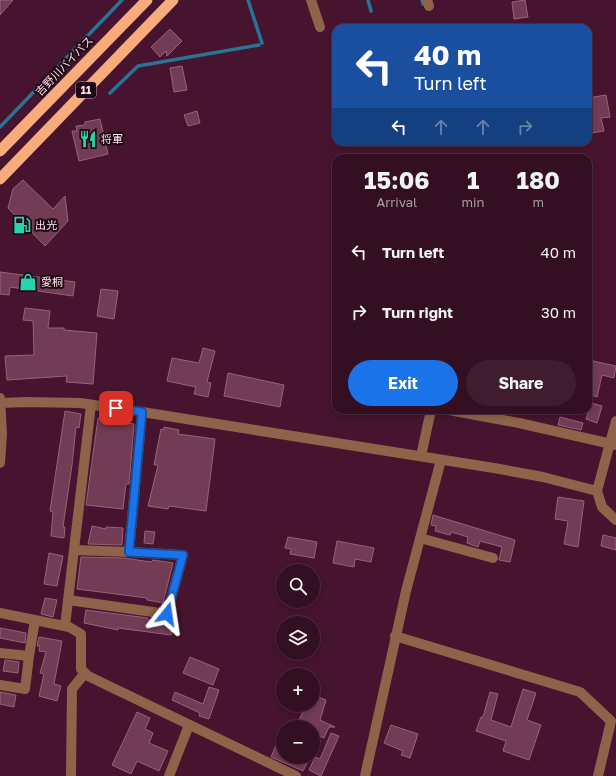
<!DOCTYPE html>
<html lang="en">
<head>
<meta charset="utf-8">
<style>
	body { margin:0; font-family:"Golos Text","Noto Sans JP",sans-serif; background:#3f1d2f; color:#f1f3f6; height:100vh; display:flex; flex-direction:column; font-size:15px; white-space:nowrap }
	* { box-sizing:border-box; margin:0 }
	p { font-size:13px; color:#a99ca5 }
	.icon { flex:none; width:22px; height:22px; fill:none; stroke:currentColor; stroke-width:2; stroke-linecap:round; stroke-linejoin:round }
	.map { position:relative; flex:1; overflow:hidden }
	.details { position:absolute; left:332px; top:154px; width:260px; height:260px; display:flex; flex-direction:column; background:#340f22; border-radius:12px; box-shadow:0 2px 6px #0003,0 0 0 1px #4e2f40 }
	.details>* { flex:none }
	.guide { position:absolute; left:332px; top:24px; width:260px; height:122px; border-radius:12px; box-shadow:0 2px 6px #0003,0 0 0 1px #4e2f40; background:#1a4fa0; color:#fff; overflow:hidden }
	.fabs { position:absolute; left:276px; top:564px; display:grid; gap:8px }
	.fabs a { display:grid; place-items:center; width:44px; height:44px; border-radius:50%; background:#340f22; box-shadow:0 2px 6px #0003,0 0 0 1px #4e2f40; font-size:20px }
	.pin { position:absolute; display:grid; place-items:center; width:34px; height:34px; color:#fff; margin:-17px; border-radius:8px; box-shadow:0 2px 6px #0006 }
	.me { position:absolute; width:44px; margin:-22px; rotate:15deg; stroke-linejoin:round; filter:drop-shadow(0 0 3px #0008) }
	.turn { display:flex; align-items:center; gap:14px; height:84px; padding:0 16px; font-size:18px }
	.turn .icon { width:52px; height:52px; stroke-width:2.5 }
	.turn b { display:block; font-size:28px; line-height:34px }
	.lanes { display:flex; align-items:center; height:38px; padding:0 16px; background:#0003; justify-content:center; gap:20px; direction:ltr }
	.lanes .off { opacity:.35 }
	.eta { display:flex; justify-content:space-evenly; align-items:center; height:68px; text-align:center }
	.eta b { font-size:24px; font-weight:700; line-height:28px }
	.cta { display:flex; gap:8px; margin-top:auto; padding:8px 16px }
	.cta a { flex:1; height:46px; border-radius:24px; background:#1a73e8; color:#fff; font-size:16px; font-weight:700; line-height:46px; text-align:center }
	.cta a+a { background:#3f1d2f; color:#f1f3f6 }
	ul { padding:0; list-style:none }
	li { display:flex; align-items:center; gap:12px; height:60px; padding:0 16px }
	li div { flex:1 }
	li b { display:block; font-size:15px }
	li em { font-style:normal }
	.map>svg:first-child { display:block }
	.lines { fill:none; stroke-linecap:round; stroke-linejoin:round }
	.stream { stroke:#297496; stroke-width:3.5 }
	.building { fill:#723c55; stroke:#9b607a }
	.minor { stroke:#8e6349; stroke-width:10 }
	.tertiary { stroke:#8e6349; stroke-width:10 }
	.trunk { stroke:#f8ac7c; stroke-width:11 }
	.route-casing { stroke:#114b97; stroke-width:10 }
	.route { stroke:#1a73e8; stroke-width:7 }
	.labels { text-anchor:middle; stroke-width:4; stroke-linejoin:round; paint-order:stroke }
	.shield { fill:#200914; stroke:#bba0ab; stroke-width:1 }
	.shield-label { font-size:10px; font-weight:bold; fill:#fde1ec }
	.street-label { font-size:11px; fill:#fde1ec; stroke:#200914 }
	.poi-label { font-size:11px; fill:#fde1ec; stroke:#200914; text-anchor:start }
</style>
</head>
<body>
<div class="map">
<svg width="616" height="776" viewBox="0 0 616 776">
	<rect width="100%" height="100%" fill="#46142e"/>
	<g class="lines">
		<path class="stream" d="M 248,0 L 262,43
			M 368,0 L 371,11
			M 422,0 L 423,4
			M 110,93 L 138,66 L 259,45
			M 0,127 L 122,0"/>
	</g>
	<path class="building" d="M 0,0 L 13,0 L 0,15 Z
		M 525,0 L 528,17 L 514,19 L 512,2 Z
		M 170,29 L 182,41 L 167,56 L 166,51 L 160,57 L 151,47 Z
		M 182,66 L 187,90 L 174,92 L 170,68 Z
		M 606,95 L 610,117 L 601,118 L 604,131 L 592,133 L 588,110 L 588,98 Z
		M 197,111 L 200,123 L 188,126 L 184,115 Z
		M 100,119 L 108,154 L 79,161 L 72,131 L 77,131 L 76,126 L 85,125 L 85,122 Z
		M 23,180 L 53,209 L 65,196 L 68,221 L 45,246 L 8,208 L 13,189 Z
		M 0,272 L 75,282 L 73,296 L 10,287 L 9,295 L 0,294 Z
		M 101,289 L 118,291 L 114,319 L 97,316 Z
		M 25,308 L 50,311 L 48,328 L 64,328 L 64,330 L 97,333 L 93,384 L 66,382 L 67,376 L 7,380 L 5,356 L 34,355 L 33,321 L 23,320 Z
		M 203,348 L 215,351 L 207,382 L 211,383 L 208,397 L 194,394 L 196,387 L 167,381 L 172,358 L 199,363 Z
		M 593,361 L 616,366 L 614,378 L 602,375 L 597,397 L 588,394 L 588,380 Z
		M 228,373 L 284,385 L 280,407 L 224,396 Z
		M 591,403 L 602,406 L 597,423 L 586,419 Z
		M 65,411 L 81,414 L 79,428 L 76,427 L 72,465 L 63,527 L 65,527 L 64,538 L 51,536 L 53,512 L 50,511 Z
		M 560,417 L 583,423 L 581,430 L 558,425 Z
		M 98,418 L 134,424 L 129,484 L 126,484 L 123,509 L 86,505 Z
		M 164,427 L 179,430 L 178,434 L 215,439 L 206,511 L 169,506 L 168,509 L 148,506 L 158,465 L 154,465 L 156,454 L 161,429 L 164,430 Z
		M 558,497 L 584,501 L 578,547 L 564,544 L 568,521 L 555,519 Z
		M 433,515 L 515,540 L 510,562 L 499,560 L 502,547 L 480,541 L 478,547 L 467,543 L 468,537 L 451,532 L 450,535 L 435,531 L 436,526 L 431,525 Z
		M 92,526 L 106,529 L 106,527 L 123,528 L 122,545 L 88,544 Z
		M 145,531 L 155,532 L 153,544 L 144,543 Z
		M 603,535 L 616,538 L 616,550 L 601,546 Z
		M 288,537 L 317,542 L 314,558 L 290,554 L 291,549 L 285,548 Z
		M 337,541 L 374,548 L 371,562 L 355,559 L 354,567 L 333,563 Z
		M 49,553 L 63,556 L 57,586 L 44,584 Z
		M 81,557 L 124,558 L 151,562 L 153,560 L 173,563 L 163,603 L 147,600 L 147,598 L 77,589 Z
		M 45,598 L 57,600 L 53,617 L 41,614 Z
		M 86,610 L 148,618 L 148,620 L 173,623 L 171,635 L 118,628 L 118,630 L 84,623 Z
		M 0,628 L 26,633 L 25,643 L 0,638 Z
		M 39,637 L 62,641 L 54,684 L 61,686 L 57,701 L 39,696 L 44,674 L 40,673 L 46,652 L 39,651 L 40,646 L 37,646 Z
		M 190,657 L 219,669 L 213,685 L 183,673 Z
		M 5,660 L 19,662 L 18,673 L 3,671 Z
		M 209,687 L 219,690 L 209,719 L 199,716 L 200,713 L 172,700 L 175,692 L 203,704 Z
		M 523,689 L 536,693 L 527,720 L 541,725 L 529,760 L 503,751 L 506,741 L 476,731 L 481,717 L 483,717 L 490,692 L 498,694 L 491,720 L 511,727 Z
		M 0,692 L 16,695 L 14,707 L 0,704 Z
		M 313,695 L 326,700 L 320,720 L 335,727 L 329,727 L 324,738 L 313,733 L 313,727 L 296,727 L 306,705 L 313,705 Z
		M 137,712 L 150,718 L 145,729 L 153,733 L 149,743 L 168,751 L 159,771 L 137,761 L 131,774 L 112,765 Z
		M 391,725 L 418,734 L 410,758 L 401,755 L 403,751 L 384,743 Z
		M 283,728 L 283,757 L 299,757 L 308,761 L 303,771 L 271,757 Z
		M 331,733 L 339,736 L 321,776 L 309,770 L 315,757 L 320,759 Z"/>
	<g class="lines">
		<path class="minor" d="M 311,0 L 320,27
			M 427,0 L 429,6
			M 0,398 L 2,434 L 0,463
			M 449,410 L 519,423 L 616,445
			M 421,456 L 431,410
			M 597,491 L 616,421
			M 420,538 L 493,558
			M 74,550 L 129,552 L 142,412
			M 68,600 L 167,614 L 183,555 L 129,552
			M 0,613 L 69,627 L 81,634 L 81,669 L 88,676 L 296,776
			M 65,626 L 91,405
			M 395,636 L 580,692 L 611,721 L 598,776
			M 0,653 L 29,656 L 25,689 L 0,685
			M 29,656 L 35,620
			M 71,776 L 72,689 L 85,673
			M 169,776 L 189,725
			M 365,776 L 406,591 L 441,460"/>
		<path class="tertiary" d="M 0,403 L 27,402 L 80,403 L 142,412 L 494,468 L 543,477 L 597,491 L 602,507 L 616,520"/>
		<path class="trunk" d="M 0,151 L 147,0
			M 0,179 L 173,0"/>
	</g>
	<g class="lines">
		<g class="route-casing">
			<path id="route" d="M 116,408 L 142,412 L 129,552 L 183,555 L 167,614"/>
		</g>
		<use href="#route" class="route"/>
	</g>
	<defs>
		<g id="restaurant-bare" transform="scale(1.38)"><path d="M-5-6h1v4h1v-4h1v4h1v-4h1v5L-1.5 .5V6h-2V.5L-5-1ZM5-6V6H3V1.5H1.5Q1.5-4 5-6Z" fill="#27d5ad" stroke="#200914" stroke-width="2.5" paint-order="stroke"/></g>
		<g id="fuel-bare" transform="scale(1.38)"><path d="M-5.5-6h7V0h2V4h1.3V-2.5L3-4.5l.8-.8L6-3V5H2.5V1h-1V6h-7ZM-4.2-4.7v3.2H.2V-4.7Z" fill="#27d5ad" stroke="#200914" stroke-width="2.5" paint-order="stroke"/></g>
		<g id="shop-bare" transform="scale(1.38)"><path d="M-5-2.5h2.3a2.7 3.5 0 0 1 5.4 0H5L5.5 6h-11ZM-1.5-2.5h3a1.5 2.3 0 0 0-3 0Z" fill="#27d5ad" stroke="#200914" stroke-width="2.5" paint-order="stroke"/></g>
	</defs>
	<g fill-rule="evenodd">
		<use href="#restaurant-bare" x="88" y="139"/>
		<use href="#fuel-bare" x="22" y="225"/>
		<use href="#shop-bare" x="28" y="282"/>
	</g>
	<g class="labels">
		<rect class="shield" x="76" y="82" width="20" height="16" rx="3"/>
		<g class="shield-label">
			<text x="86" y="94">11</text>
		</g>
		<g class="street-label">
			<text transform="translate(64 66) rotate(-46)" y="4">吉野川バイパス</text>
		</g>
		<g class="poi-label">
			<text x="101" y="143">将軍</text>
			<text x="35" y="229">出光</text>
			<text x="41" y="286">愛桐</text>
		</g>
	</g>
</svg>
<div class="fabs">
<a><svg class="icon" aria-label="search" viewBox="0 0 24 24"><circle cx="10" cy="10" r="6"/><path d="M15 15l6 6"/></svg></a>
<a><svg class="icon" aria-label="layers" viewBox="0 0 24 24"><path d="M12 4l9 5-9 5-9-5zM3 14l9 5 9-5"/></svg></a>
<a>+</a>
<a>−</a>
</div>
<div class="pin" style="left:116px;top:408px;background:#d93025"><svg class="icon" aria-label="arrive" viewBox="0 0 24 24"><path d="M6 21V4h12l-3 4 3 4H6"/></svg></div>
<svg class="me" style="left:167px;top:614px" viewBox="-20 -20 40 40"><path d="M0-17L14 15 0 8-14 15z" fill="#1a73e8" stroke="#fff" stroke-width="4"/></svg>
<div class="guide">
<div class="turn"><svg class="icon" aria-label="left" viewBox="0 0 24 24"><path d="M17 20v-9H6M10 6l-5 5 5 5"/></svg><div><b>40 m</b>Turn left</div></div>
<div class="lanes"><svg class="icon" aria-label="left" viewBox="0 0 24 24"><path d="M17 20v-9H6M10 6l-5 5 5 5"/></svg><svg class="icon off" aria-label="ahead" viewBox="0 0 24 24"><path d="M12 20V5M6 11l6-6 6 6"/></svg><svg class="icon off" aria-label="ahead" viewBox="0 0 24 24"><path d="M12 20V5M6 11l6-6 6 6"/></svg><svg class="icon off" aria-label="right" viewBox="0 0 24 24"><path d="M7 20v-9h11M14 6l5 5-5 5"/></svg></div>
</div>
<section class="details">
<div class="eta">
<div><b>15:06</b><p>Arrival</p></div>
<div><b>1</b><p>min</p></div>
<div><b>180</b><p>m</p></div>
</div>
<ul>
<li><svg class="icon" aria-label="left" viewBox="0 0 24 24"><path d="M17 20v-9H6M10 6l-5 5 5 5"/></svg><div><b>Turn left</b></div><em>40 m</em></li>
<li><svg class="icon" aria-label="right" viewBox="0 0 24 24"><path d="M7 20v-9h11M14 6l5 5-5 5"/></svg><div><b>Turn right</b></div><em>30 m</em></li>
</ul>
<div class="cta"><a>Exit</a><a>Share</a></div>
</section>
</div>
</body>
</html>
